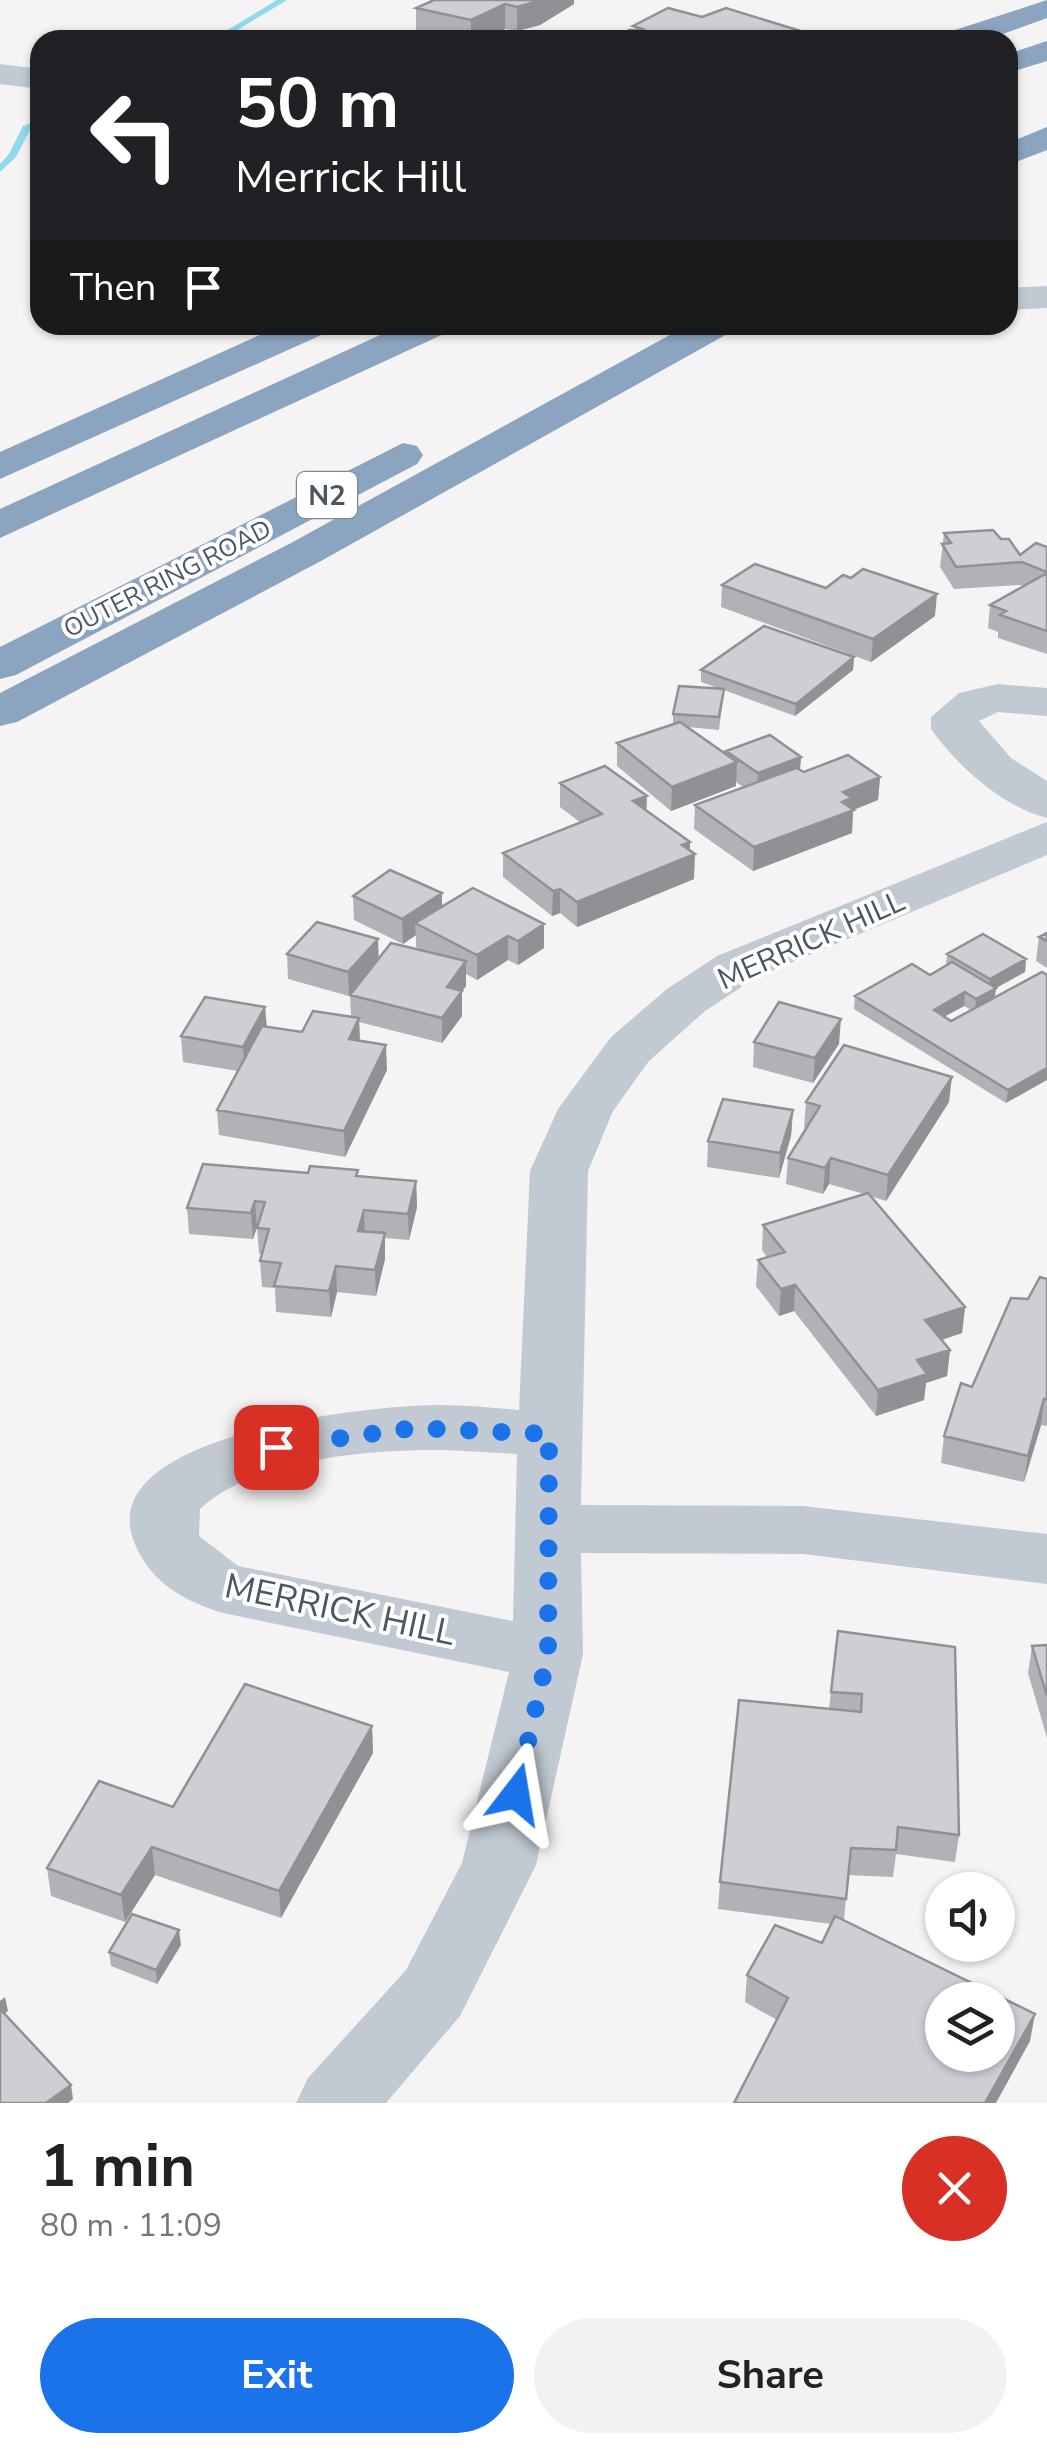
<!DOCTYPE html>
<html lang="en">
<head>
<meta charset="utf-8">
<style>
	body { margin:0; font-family:"Nunito Sans",sans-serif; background:#f2f2f2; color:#222; height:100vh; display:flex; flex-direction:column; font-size:38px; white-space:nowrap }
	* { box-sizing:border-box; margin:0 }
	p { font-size:32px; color:#767676 }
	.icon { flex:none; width:55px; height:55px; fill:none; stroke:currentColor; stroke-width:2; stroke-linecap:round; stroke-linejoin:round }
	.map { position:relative; height:2103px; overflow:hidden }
	.panel { display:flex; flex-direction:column; background:#fff; flex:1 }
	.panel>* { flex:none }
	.hud { position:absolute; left:30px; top:30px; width:988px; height:305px; border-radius:30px; box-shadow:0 2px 8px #0004; background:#202124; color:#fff; overflow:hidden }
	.buttons { position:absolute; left:925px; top:1872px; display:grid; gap:20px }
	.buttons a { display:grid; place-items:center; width:90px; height:90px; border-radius:50%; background:#fff; box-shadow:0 2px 8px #0004; font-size:50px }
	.pin { position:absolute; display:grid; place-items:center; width:85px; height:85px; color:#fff; margin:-42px; border-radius:20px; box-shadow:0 5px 15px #0006 }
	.me { position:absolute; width:110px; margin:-55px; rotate:14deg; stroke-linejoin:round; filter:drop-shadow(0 0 8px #0008) }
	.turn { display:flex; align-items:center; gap:35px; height:210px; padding:0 40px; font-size:45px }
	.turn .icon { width:130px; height:130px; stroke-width:2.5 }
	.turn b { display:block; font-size:70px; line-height:85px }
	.then { display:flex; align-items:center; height:95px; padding:0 40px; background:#0003; gap:20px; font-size:38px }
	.round { display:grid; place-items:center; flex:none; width:105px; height:105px; border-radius:52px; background:#f2f2f2 }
	.head { display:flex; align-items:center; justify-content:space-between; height:170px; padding:0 40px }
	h1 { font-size:60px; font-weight:700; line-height:75px }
	.action { display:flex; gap:20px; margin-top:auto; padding:20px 40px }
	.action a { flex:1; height:115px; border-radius:60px; background:#1a73e8; color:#fff; font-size:40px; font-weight:700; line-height:115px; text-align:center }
	.action a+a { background:#f2f2f2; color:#222 }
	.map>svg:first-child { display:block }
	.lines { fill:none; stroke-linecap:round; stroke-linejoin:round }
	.stream { fill:#90daee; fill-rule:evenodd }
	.minor { fill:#c1cad2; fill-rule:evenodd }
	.highway { fill:#8ba5c1; fill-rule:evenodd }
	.wall { fill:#b0b2b7; fill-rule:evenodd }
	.shaded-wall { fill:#909195 }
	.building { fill:#cdcfd5; stroke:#909195; stroke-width:2.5; fill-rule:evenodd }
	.route { stroke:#1a73e8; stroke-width:18; stroke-dasharray:0 32.4 }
	.labels { text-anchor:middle; stroke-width:8; stroke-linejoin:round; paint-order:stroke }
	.far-street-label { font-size:25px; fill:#4a5661; stroke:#fff }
	.shield { fill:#fff; stroke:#808990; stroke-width:2.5 }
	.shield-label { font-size:28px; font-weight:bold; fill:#4a5661 }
	.street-label { font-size:30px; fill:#4a5661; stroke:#fff }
	.near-street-label { font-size:35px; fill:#4a5661; stroke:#fff }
</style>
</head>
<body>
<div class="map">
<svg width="1047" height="2103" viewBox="0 0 1047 2103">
	<rect width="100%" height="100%" fill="#f5f3f3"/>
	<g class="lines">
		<path class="stream" d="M 277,0 L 287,0 L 221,40 L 211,40 Z
			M 40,120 L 40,126 L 30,130 L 16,157 L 0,172 L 0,164 L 9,154 L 23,126 Z"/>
		<path class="minor" d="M 0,64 L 40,69 L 40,89 L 0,84 Z
			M 1047,286 L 1047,308 L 1008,310 L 1008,288 Z
			M 998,684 L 1047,688 L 1047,716 L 998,712 L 979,721 L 1011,758 L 1047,781 L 1047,818 C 1003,807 957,766 931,729 L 931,717 L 959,693 Z
			M 1047,822 L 1047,855 L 755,978 L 705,1011 L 649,1061 L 613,1111 L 588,1171 L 581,1505 L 803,1506 L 1047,1534 L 1047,1584 L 803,1554 L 581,1553 L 583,1654 L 536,1865 L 460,2016 L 386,2103 L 296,2103 L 308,2078 L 406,1970 L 462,1863 L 509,1672 L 223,1613 C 183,1601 148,1581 133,1539 C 98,1437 352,1409 413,1406 C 448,1403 484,1407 519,1410 L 530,1171 L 558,1109 L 611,1037 L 667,989 L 717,956 ZM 445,1450 L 517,1454 L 513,1621 L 238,1566 L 199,1536 L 200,1509 C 254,1458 373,1449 445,1450 Z"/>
		<path class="highway" d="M 1047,0 L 1047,18 L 986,40 L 942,40 L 946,33 Z
			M 1047,41 L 1047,61 L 1008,73 L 1008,54 Z
			M 1047,127 L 1047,150 L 1008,165 L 1008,143 Z
			M 282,325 L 332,325 L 326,333 L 0,479 L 0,452 Z
			M 402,325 L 452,325 L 446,333 L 0,538 L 0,509 Z
			M 688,325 L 735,325 L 729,333 L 321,561 L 17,722 L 0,726 L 0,693 L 291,543 Z
			M 403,443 L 417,446 L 423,455 L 417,464 L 16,675 L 0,679 L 0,647 Z"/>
	</g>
	<path class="wall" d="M 434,0 L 574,4 L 540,25 L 517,31 L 505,29 L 480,40 L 451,40 L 416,32 L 416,8 Z
		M 944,533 L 1001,539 L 1020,555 L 1047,547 L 1047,654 L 998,638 L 998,632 L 988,628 L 990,605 L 1024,586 L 1020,585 L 954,589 L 940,567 Z
		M 722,585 L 826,588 L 935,616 L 871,662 L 721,607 Z
		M 854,657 L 853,670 L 795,716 L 724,690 L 719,730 L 688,727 L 726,755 L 726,751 L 801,757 L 800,770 L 804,772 L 880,777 L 878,800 L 853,810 L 852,833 L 753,871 L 694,829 L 695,805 L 743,787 L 736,782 L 736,786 L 671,811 L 617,766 L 617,743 L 673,724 L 673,714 L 718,688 L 701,682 L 701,670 Z
		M 560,783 L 647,811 L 690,842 L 690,851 L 694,879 L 577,927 L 560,913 L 552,916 L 503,877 L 503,853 L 581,823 L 560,807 Z
		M 353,896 L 442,906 L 544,924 L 544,948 L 518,965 L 508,960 L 477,980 L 466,974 L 466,986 L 462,991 L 462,1016 L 442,1043 L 359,1022 L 360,1041 L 387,1070 L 345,1157 L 219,1135 L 217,1110 L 238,1071 L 183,1062 L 181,1036 L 265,1007 L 267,1027 L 302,1032 L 351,1016 L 350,995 L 349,996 L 288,979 L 287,954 L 379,959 L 421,950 L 416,947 L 416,935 L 403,944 L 354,920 Z
		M 1047,933 L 1047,968 L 1036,961 L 1039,937 Z
		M 947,954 L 1026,959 L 1025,972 L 996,988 L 995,997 L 1042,972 L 1006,1103 L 854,1009 L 855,996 L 930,975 L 946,966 ZM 964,1006 L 971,1010 L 951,1021 L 944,1017 Z
		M 754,1042 L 839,1044 L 813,1083 L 753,1067 Z
		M 806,1102 L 949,1102 L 886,1201 L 870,1196 L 965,1307 L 962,1333 L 942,1340 L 950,1350 L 947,1376 L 926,1383 L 924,1400 L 876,1416 L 794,1311 L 779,1316 L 756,1286 L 758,1260 L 767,1257 L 762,1250 L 763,1225 L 864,1194 L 829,1184 L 823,1194 L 786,1184 L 788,1158 L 806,1128 L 804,1127 Z
		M 793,1110 L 791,1136 L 779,1178 L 707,1167 L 708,1141 Z
		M 358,1170 L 358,1176 L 416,1181 L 417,1207 L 409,1240 L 385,1238 L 385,1259 L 376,1296 L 337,1292 L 331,1317 L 276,1312 L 275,1288 L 262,1287 L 260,1261 L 262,1254 L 259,1254 L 257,1227 L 253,1239 L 189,1234 L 187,1208 L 308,1173 Z
		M 1047,1279 L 1047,1426 L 1041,1425 L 1024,1482 L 941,1463 L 944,1436 L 972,1387 L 1028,1299 Z
		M 838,1631 L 959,1835 L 955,1862 L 896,1854 L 893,1877 L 848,1875 L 844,1920 L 1030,2041 L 777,2020 L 745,2002 L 747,1975 L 822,1943 L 831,1924 L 718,1909 L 720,1882 L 829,1709 Z
		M 1047,1645 L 1047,1738 L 1028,1673 L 1032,1646 Z
		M 372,1726 L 373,1753 L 281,1918 L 155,1875 L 125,1922 L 51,1896 L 47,1868 L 173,1807 Z
		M 181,1945 L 157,1984 L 111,1966 L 109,1952 Z"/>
	<path class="shaded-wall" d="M 541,0 L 574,0 L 574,4 L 540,25 L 517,31 L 517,7 Z
		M 505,4 L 505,29 L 480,40 L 471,40 L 471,20 Z
		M 937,594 L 935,616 L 871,662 L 873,639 Z
		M 854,657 L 853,670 L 795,716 L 796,704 Z
		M 801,757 L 799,781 L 756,796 L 758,773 Z
		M 737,762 L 736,786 L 671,811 L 672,787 Z
		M 880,777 L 878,800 L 853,810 L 852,833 L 753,871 L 754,847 L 843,792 Z
		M 647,796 L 646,819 L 633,801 Z
		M 690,842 L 689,857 L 695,854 L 694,879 L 577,927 L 577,902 Z
		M 560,889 L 560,913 L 552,916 L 553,891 Z
		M 442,893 L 442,918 L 415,923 L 416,935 L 403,944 L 402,919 Z
		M 544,924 L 544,948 L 518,965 L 518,941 Z
		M 508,936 L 508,960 L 477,980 L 477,955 Z
		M 378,939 L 379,964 L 349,996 L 348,972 Z
		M 1026,959 L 1025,972 L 996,988 L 994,1001 L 975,1012 L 976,999 L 988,992 L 990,979 Z
		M 466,961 L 466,986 L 462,991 L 462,1016 L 442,1043 L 442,1018 L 447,987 Z
		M 965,992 L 964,1006 L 932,1023 L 934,1010 Z
		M 265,1007 L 267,1032 L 245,1072 L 243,1047 Z
		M 359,1018 L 360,1043 L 349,1039 Z
		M 841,1019 L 839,1044 L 813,1083 L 815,1058 Z
		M 386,1045 L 387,1070 L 345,1157 L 344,1131 Z
		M 1047,1068 L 1047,1080 L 1006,1103 L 1008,1090 Z
		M 952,1077 L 949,1102 L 886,1201 L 888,1175 Z
		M 793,1110 L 791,1136 L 779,1178 L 780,1153 Z
		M 831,1158 L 829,1184 L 823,1194 L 825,1168 Z
		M 416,1181 L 417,1207 L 409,1240 L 408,1214 Z
		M 255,1201 L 257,1227 L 253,1239 L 251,1213 Z
		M 364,1210 L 365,1236 L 358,1231 Z
		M 385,1233 L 385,1259 L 376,1296 L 375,1270 Z
		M 336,1266 L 337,1292 L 331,1317 L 329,1291 Z
		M 795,1285 L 794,1311 L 779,1316 L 781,1289 Z
		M 965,1307 L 962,1333 L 922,1346 L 925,1320 Z
		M 950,1350 L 947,1376 L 926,1383 L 924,1400 L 876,1416 L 878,1390 L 917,1360 Z
		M 1044,1399 L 1041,1425 L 1024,1482 L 1028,1456 Z
		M 372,1726 L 373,1753 L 281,1918 L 279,1891 Z
		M 152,1847 L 155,1875 L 125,1922 L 121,1895 Z
		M 179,1930 L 181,1945 L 157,1984 L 156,1970 Z
		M 5,1997 L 8,2011 L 0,2017 L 0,2001 Z
		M 1035,2014 L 1030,2041 L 996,2103 L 985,2103 Z
		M 71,2085 L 73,2099 L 68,2103 L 46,2103 Z"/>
	<path class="building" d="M 434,0 L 541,0 L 517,7 L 505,4 L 471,20 L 416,8 Z
		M 668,8 L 702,17 L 726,8 L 817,36 L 805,40 L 631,40 L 629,30 L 645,30 L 633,26 Z
		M 993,530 L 1001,539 L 1009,539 L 1020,555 L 1036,543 L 1047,547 L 1047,572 L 1022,562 L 956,567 L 942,544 L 951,543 L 944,533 Z
		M 755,564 L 826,588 L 843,575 L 851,578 L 863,569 L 937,594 L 873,639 L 722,585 Z
		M 1047,573 L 1047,631 L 1000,615 L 1006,611 L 990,605 Z
		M 764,626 L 854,657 L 796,704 L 701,670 Z
		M 679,686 L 724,689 L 719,717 L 673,714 Z
		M 680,722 L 737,762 L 672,787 L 617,743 Z
		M 770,735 L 801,757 L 758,773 L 726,751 Z
		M 848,755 L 880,777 L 843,792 L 852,798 L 842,802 L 854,810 L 754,847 L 695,805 L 796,768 L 804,772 Z
		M 605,766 L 647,796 L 633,801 L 690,842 L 682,845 L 695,854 L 577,902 L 560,889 L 553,891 L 503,853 L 602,814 L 560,783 Z
		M 390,870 L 442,893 L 402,919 L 353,896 Z
		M 473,888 L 544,924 L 518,941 L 508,936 L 477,955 L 415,923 Z
		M 317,922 L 378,939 L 348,972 L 287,954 Z
		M 1047,933 L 1047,941 L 1039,937 Z
		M 983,934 L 1026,959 L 990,979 L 947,954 Z
		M 391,943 L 466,961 L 447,987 L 462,991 L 442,1018 L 350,995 Z
		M 952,962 L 996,988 L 976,999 L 965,992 L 934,1010 L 951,1021 L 1042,972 L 1047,975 L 1047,1068 L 1008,1090 L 855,996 L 912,964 L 930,975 Z
		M 205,997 L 265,1007 L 243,1047 L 181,1036 Z
		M 779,1002 L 841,1019 L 815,1058 L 754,1042 Z
		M 313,1011 L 359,1018 L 349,1039 L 386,1045 L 344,1131 L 217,1110 L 262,1026 L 302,1032 Z
		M 844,1045 L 952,1077 L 888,1175 L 831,1158 L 825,1168 L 788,1158 L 820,1106 L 806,1102 Z
		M 723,1099 L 793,1110 L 780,1153 L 708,1141 Z
		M 203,1164 L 308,1173 L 310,1166 L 358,1170 L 356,1176 L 416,1181 L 408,1214 L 364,1210 L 358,1231 L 385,1233 L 375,1270 L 336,1266 L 329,1291 L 274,1286 L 281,1263 L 260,1261 L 269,1229 L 257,1228 L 265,1202 L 255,1201 L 251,1213 L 187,1208 Z
		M 868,1193 L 965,1307 L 925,1320 L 950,1350 L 917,1360 L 927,1374 L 878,1390 L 795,1285 L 781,1289 L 758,1260 L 785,1252 L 763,1225 Z
		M 1040,1277 L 1047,1279 L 1047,1399 L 1044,1399 L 1028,1456 L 944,1436 L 961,1383 L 972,1387 L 1011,1298 L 1028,1299 Z
		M 838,1631 L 955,1647 L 959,1835 L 898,1827 L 896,1850 L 851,1848 L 846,1899 L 720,1882 L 739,1700 L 861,1712 L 862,1694 L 831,1692 Z
		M 1047,1645 L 1047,1696 L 1032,1646 Z
		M 245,1684 L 372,1726 L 279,1891 L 152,1847 L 121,1895 L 47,1868 L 99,1781 L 173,1807 Z
		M 132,1914 L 179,1930 L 156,1970 L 109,1952 Z
		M 835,1916 L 1035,2014 L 985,2103 L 734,2103 L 788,1998 L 747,1975 L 775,1925 L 822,1943 ZM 942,2000 L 998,2000 L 998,2055 L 942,2055 Z
		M 0,2009 L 71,2085 L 46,2103 L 0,2103 Z"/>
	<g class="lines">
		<path class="route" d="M 276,1447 L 414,1428 L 549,1434 L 548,1654 L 516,1794"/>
	</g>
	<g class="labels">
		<g class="far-street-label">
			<text transform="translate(167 578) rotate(-27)" y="9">OUTER RING ROAD</text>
		</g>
		<rect class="shield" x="297" y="472" width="60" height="46" rx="8"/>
		<g class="shield-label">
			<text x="327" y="505">N2</text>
		</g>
		<g class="street-label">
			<text transform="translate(811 940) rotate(-24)" y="10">MERRICK HILL</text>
		</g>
		<g class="near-street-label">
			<text transform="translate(340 1609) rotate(12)" y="12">MERRICK HILL</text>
		</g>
	</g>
</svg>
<div class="buttons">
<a><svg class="icon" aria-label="sound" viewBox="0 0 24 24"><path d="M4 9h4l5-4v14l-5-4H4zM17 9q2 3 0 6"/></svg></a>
<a><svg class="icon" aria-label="layers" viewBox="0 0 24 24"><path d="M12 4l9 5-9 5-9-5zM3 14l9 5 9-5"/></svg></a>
</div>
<div class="pin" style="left:276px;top:1447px;background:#d93025"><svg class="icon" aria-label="arrive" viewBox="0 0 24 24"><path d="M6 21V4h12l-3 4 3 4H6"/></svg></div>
<svg class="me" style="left:516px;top:1794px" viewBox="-20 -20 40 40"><path d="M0-17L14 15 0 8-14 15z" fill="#1a73e8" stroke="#fff" stroke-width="4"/></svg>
<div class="hud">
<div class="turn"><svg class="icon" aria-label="left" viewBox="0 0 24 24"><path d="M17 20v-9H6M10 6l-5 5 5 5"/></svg><div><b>50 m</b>Merrick Hill</div></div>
<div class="then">Then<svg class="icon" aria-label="arrive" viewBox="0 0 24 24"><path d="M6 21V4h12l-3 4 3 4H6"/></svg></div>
</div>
</div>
<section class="panel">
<div class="head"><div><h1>1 min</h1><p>80 m · 11:09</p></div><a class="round" style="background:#d93025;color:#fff"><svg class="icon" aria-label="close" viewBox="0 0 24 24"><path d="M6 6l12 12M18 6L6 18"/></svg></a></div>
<div class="action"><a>Exit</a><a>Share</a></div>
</section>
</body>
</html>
